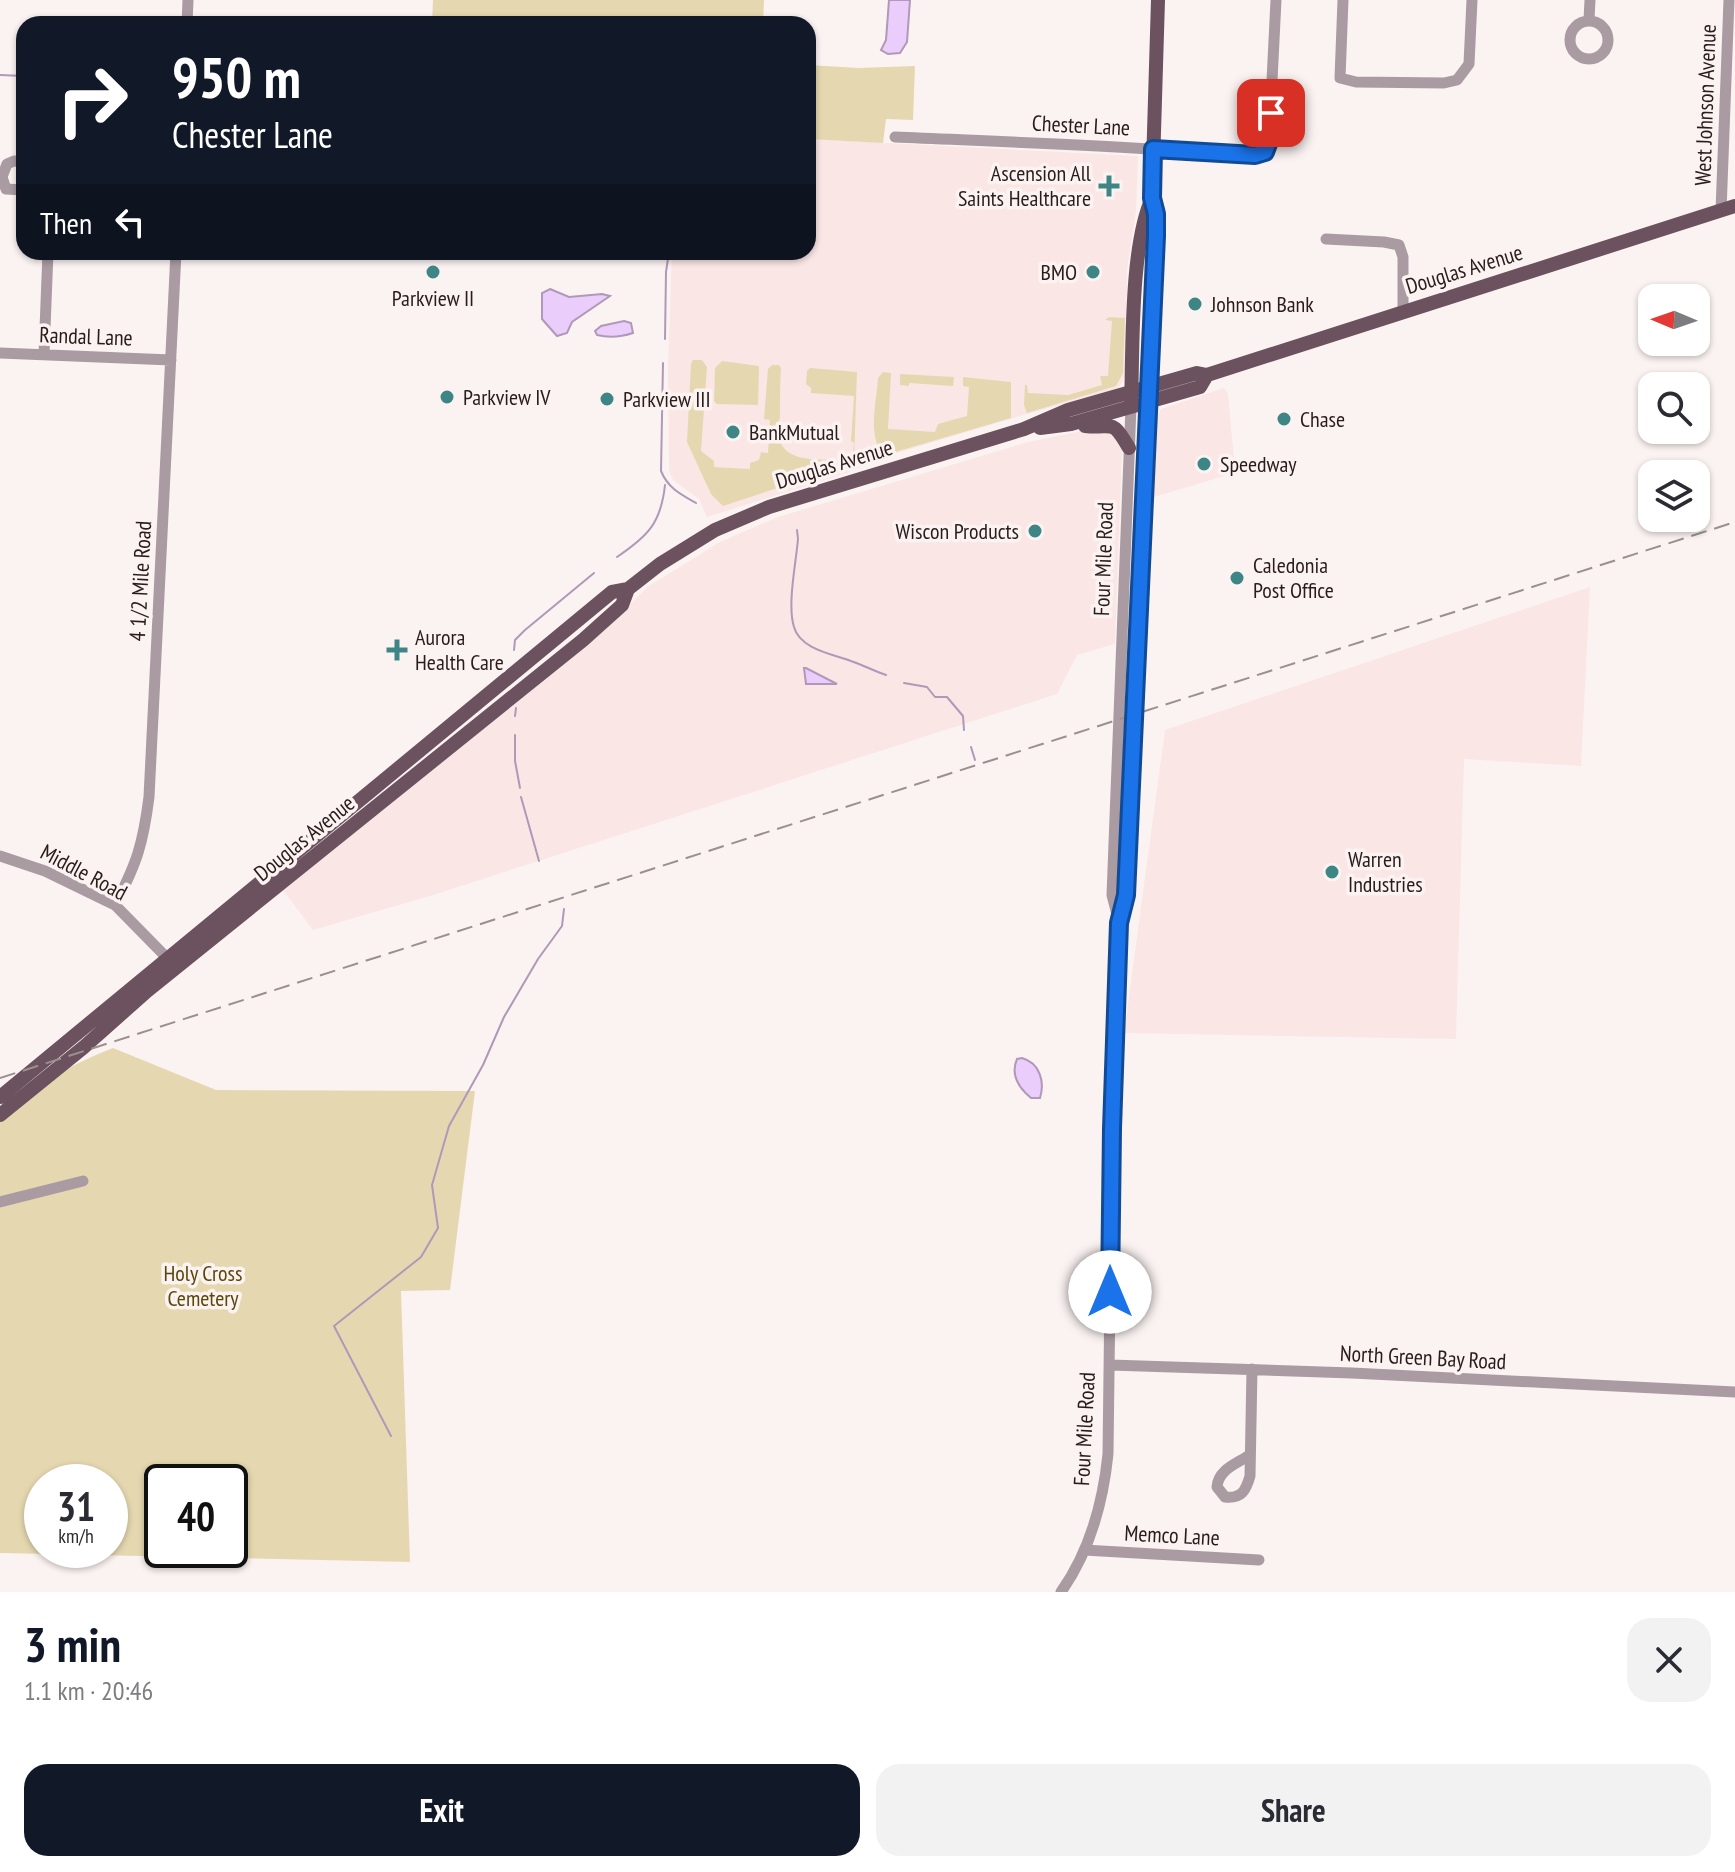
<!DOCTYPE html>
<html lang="en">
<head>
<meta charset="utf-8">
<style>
	body { margin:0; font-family:"PT Sans Narrow",sans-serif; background:#f2f2f3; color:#2b2b33; height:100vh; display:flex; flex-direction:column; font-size:30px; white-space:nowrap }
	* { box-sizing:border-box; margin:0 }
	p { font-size:26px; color:#7c7c81 }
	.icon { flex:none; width:44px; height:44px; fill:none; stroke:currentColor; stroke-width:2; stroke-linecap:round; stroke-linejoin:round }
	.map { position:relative; height:1592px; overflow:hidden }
	.drawer { display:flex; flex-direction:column; background:#fff; flex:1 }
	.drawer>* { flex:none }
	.banner { position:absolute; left:16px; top:16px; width:800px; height:244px; border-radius:24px; box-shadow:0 2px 6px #0004; background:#111827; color:#fff; overflow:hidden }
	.needle { width:52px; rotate:272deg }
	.buttons { position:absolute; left:1638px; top:284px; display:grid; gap:16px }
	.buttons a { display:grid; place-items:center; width:72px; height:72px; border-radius:16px; background:#fff; box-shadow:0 2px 6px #0004; font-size:40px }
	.speed { position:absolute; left:24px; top:1464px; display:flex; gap:16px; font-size:40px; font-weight:700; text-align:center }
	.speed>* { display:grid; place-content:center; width:104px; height:104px; border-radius:50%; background:#fff; box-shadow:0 2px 6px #0004; line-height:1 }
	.speed small { font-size:20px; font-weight:400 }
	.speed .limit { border:4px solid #111; border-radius:12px; background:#fff; color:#111 }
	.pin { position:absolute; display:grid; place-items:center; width:68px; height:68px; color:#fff; margin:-34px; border-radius:16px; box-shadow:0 4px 12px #0006 }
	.me { position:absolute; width:88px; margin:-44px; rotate:0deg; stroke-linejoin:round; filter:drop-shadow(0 0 6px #0008) }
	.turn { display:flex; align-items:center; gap:28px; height:168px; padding:0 24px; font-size:36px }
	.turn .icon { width:104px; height:104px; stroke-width:2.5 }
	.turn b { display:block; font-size:56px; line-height:68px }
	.then { display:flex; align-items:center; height:76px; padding:0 24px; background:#0003; gap:16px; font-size:30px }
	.round { display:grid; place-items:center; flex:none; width:84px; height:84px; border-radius:24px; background:#f2f2f3 }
	.head { display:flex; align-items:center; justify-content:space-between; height:136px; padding:0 24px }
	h1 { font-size:48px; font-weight:800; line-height:60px; color:#111827 }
	.primary-button { display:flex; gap:16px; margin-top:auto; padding:16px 24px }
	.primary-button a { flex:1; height:92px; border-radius:24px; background:#111827; color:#fff; font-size:32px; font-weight:800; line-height:92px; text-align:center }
	.primary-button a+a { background:#f2f2f3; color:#2b2b33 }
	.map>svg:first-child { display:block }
	.built { fill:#fae6e4 }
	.green { fill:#e5d8b0; fill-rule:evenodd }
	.water { fill:#eacdfb; stroke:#b098b8; stroke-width:2 }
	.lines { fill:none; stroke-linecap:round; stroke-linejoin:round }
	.stream { stroke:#b098b8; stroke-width:2 }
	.minor { stroke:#aa9ba2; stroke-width:11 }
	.major { stroke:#6b525e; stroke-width:14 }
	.rail { stroke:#9b908f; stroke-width:2; stroke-dasharray:16 8; stroke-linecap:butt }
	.route-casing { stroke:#114b97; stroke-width:20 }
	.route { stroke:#1a73e8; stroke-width:14 }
	.poi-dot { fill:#3e8685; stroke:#fbf3f2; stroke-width:3 }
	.labels { text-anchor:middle; stroke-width:7; stroke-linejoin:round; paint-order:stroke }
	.street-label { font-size:22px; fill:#2a1c1b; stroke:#fbf3f2 }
	.poi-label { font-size:22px; fill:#2a1c1b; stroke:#fbf3f2; text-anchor:start }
	.park-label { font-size:22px; fill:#5a4708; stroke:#fbf3f2 }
</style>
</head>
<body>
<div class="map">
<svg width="1735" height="1592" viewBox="0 0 1735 1592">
	<rect width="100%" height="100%" fill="#fbf3f2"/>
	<path class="built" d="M 808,139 L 1138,156 L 1136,211 L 1127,269 L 1126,374 L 1120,386 L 1114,391 L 1030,413 L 877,459 L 847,473 L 707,517 L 699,499 L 673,480 L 669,471 L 668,366 L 672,252 L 808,252 Z
		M 1224,388 L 1228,394 L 1235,469 L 1231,474 L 1154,497 L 1157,417 L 1161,409 Z
		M 1101,427 L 1115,431 L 1122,448 L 1115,644 L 1077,655 L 1057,694 L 433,895 L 313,930 L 283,890 L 601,632 L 649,586 L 720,542 L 778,517 L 1028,442 Z
		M 1590,587 L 1581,766 L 1464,759 L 1456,1039 L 1124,1033 L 1165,730 Z"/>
	<path class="green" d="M 433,0 L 764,0 L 763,24 L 432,24 Z
		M 808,65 L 859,68 L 915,66 L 913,120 L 886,119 L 883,143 L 808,139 Z
		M 1109,317 L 1125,318 L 1123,373 L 1116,386 L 1027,413 L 1024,405 L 1025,385 L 1027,385 L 1028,393 L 1068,395 L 1102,385 L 1100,376 L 1108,376 L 1112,321 L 1105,320 Z
		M 693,360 L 702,360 L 707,367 L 701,451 L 714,461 L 714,467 L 750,469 L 750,463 L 759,460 L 761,452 L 768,453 L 770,420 L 764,419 L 768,369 L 772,365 L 779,365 L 781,368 C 780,384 780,398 780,413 C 781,420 776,424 777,432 C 782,461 808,459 832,460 L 835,469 L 723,506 L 711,494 L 687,442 L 691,364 Z
		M 722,361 L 759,366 L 758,405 L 717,404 L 714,401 L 715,368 Z
		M 810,368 L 857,372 L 854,459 L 853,465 L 839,470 L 837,466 C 851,464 853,456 854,443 L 851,441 L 854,396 L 811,393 L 811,388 L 806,384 L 807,371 Z
		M 883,372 L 891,373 L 888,429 L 935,432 L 938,424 L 967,416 L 969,387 L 963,386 L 963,377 L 1011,382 L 1011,418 L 885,455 C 866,440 877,400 878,378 Z
		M 900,374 L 954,377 L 953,386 L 909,383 L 909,386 L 900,385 Z
		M 113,1048 L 216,1090 L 475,1091 L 450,1290 L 401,1291 L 410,1562 L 0,1553 L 0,1115 C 37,1085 69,1065 113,1048 ZM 42,1482 L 110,1482 L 110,1550 L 42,1550 ZM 162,1482 L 230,1482 L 230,1550 L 162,1550 Z"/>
	<path class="water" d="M 889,0 L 910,0 L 907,42 L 900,53 L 888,54 L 881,50 L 886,40 Z
		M 550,289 L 569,297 L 602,294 L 610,296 L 572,322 L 567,333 L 557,336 L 542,319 L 542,293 Z
		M 624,321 L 631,323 L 633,333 C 621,337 609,338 597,335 L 595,331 L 601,326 Z
		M 804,668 L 806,668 L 837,684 L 806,684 Z
		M 1022,1058 C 1040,1063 1045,1082 1040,1098 L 1031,1098 C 1019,1088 1010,1075 1017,1059 Z"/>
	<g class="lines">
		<path class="stream" d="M 0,75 L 24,76
			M 665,339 L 666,272 L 669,252
			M 663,363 L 661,471 C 668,488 680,494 696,503
			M 797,530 L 798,539 C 796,563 787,605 794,627 C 800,649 832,654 851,661 C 863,665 874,671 886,675
			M 617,557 C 648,536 661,523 665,485
			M 514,650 L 515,640 L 525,630 L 594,573
			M 904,683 L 927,687 L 935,697 L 947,697 L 963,716 L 964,730
			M 515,716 L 516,708
			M 515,735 L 515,761 L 520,788
			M 971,747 L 975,760
			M 521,797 L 539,861
			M 391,1436 L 334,1326 L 421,1257 L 438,1228 L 432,1185 L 449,1126 L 483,1065 L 504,1017 L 538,959 L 562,926 L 564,909"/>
		<path class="minor" d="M 1343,0 L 1340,78 L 1356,82 L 1444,83 L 1457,80 L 1469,64 L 1472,0
			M 1589,20 L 1590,0
			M1570 40a19 19 0 1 1 38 0a19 19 0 1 1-38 0Z
			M 187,24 L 188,0
			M 895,137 C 986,141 1076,144 1167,150 C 1198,152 1236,162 1265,152 L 1269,141 L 1276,0
			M 24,162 L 14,161 L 7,164 L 2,177 L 6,189 L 24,190
			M 1721,211 L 1729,0
			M 1326,239 L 1384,242 L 1399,245 L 1403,257 L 1403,312
			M 0,353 L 171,360
			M 44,354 L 48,252
			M 0,856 L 45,871 L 115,905 L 171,962
			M 115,905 C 137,863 143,844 149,797 L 176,252
			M 1118,918 L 1112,895 L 1131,406
			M 0,1202 L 83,1181
			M 1110,1365 L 1352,1373 L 1735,1392
			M 1248,1456 C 1236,1464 1218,1470 1217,1487 L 1225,1497 C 1242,1499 1246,1490 1250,1476 L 1252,1369
			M 1084,1550 L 1259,1560
			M 1061,1592 C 1090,1551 1103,1503 1108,1454 L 1112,1129 L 1119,923 L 1126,895 L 1147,401"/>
		<path class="major" d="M 1147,401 L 1156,214 L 1152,198 L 1158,0
			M 1131,406 C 1133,348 1130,248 1152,198
			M 1085,426 C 1114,429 1111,417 1129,448
			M 1040,428 L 1071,424 L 1200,387 L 1207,375
			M 0,1097 L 612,592 L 628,589 L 660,564 L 715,530 L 769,507 L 1024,429 L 1068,410 L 1197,373 L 1207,375 L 1735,206
			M 0,1115 L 84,1047 L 147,991 L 583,640 L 622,605 L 628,589"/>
		<path class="rail" d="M 0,1078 L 1735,522"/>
	</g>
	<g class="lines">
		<g class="route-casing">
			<path id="route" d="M 1110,1292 L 1112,1129 L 1119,923 L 1126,895 L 1156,236 L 1156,214 L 1152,198 L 1153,149 L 1255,155 L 1265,152 L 1269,141 L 1271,113"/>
		</g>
		<use href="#route" class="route"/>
	</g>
	<g class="poi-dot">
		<path d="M1105 174h8v8h8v8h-8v8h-8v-8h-8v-8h8z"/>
		<circle cx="433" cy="272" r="8"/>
		<circle cx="1093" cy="272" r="8"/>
		<circle cx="1195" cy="304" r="8"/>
		<circle cx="447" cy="397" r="8"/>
		<circle cx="607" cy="399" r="8"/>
		<circle cx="1284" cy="419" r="8"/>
		<circle cx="733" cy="432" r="8"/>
		<circle cx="1204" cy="464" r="8"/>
		<circle cx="1035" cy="531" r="8"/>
		<circle cx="1237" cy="578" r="8"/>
		<path d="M393 638h8v8h8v8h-8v8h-8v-8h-8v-8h8z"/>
		<circle cx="1332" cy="872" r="8"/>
	</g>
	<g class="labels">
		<g class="street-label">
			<text transform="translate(1705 105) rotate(-88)" y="8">West Johnson Avenue</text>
			<text transform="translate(1081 125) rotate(3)" y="8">Chester Lane</text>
			<text transform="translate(1464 269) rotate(-17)" y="8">Douglas Avenue</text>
			<text transform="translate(86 336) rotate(2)" y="8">Randal Lane</text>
			<text transform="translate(834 464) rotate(-17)" y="8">Douglas Avenue</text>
			<text transform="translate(1103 559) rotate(-88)" y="8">Four Mile Road</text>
			<text transform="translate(140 581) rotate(-87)" y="8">4 1/2 Mile Road</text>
			<text transform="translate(304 838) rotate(-39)" y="8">Douglas Avenue</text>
			<text transform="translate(84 872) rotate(28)" y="8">Middle Road</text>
			<text transform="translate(1423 1357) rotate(3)" y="8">North Green Bay Road</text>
			<text transform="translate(1084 1429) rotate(-87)" y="8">Four Mile Road</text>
			<text transform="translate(1172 1535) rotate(3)" y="8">Memco Lane</text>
		</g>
		<g class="poi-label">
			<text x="1091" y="181" text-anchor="end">Ascension All<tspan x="1091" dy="25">Saints Healthcare</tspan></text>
			<text x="1077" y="280" text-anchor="end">BMO</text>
			<text x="433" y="306" text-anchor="middle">Parkview II</text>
			<text x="1211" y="312">Johnson Bank</text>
			<text x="463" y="405">Parkview IV</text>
			<text x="623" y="407">Parkview III</text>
			<text x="1300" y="427">Chase</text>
			<text x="749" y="440">BankMutual</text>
			<text x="1220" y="472">Speedway</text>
			<text x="1019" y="539" text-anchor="end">Wiscon Products</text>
			<text x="1253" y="573">Caledonia<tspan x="1253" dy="25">Post Office</tspan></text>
			<text x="415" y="645">Aurora<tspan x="415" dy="25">Health Care</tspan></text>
			<text x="1348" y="867">Warren<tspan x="1348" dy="25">Industries</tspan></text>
		</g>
		<g class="park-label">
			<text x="203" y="1281">Holy Cross<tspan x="203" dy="25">Cemetery</tspan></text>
		</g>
	</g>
</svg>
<div class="buttons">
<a><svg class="needle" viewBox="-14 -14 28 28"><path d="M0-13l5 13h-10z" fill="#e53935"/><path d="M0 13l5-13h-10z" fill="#7c7c81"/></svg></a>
<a><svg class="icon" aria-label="search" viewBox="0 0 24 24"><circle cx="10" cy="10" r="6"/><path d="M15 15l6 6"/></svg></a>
<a><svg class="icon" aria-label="layers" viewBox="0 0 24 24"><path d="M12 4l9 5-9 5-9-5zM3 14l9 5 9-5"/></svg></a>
</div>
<div class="speed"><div>31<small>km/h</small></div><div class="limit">40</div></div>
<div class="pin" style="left:1271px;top:113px;background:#d93025"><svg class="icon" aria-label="arrive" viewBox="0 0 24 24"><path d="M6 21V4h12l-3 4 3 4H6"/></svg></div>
<svg class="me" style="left:1110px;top:1292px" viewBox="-20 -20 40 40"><circle r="19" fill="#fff"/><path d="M0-13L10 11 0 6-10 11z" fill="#1a73e8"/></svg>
<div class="banner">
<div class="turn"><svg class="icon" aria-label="right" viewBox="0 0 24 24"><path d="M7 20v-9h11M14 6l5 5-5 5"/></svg><div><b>950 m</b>Chester Lane</div></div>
<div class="then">Then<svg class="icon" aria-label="left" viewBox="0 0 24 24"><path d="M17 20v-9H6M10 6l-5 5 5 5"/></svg></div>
</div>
</div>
<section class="drawer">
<div class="head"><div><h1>3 min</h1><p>1.1 km · 20:46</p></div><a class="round"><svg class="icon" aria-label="close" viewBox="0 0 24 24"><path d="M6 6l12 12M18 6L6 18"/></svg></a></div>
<div class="primary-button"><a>Exit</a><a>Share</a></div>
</section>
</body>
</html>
